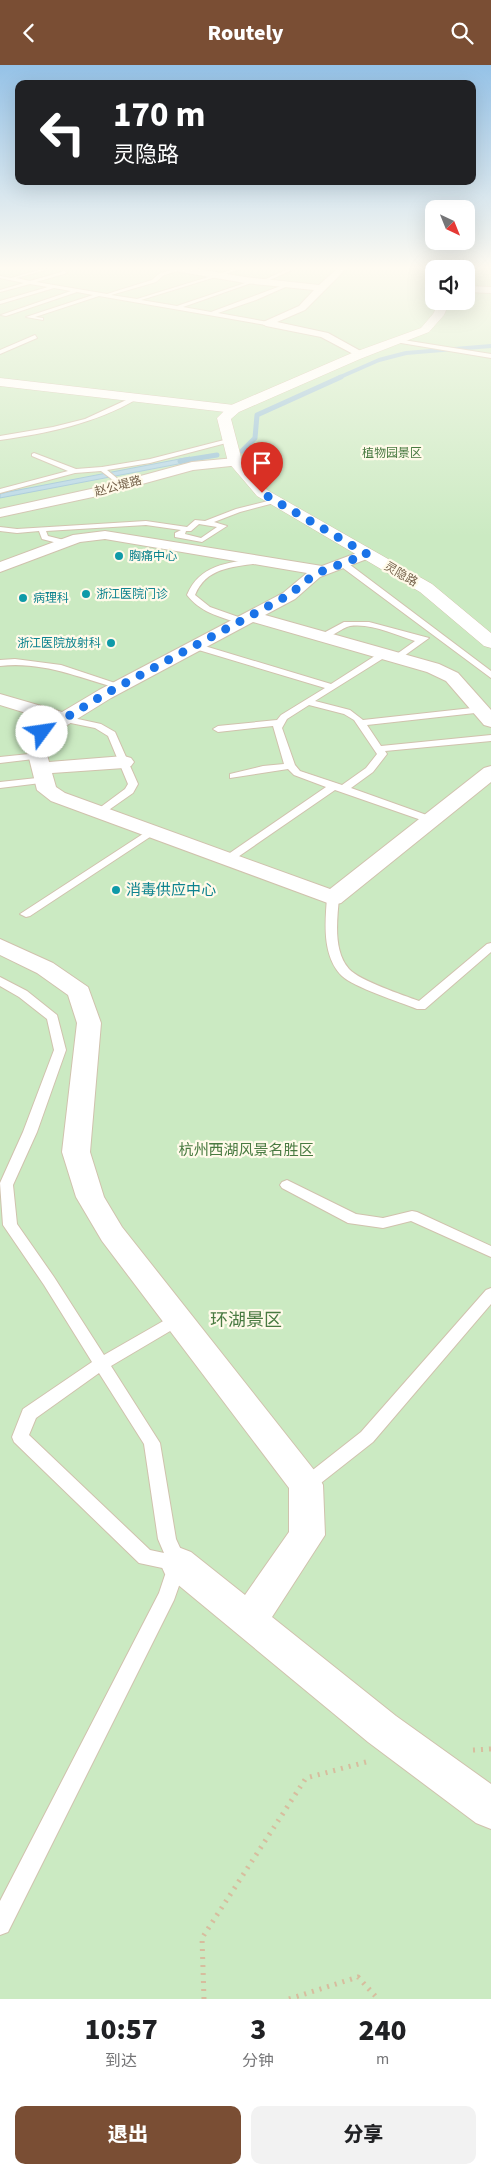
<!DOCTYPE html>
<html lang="zh">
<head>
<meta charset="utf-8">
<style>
	body { margin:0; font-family:"Source Sans 3","Noto Sans SC",sans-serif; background:#f2f2f2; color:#202124; height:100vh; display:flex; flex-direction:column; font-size:19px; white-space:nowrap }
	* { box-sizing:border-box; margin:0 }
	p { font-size:16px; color:#757577 }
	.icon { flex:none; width:28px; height:28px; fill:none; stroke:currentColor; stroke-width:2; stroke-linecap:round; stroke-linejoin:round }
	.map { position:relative; height:1934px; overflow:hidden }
	.drawer { display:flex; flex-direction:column; background:#fff; flex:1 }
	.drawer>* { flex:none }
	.guide { position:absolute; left:15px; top:15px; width:461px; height:105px; border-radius:10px; box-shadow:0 5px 20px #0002; background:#202124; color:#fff; overflow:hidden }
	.needle { width:32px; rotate:137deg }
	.tools { position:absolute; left:425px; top:135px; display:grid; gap:10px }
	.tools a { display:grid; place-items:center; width:50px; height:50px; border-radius:10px; background:#fff; box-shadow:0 5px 20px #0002; font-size:25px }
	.pin { position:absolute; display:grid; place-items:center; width:42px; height:42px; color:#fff; margin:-51px -21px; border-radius:50% 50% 50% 0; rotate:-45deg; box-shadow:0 0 5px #0007 }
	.pin .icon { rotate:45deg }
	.me { position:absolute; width:55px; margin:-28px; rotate:59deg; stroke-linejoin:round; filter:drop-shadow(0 0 4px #0008) }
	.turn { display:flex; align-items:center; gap:18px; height:105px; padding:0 15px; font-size:22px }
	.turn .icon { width:65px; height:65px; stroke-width:2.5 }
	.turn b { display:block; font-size:35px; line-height:42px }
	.eta { display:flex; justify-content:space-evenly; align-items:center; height:85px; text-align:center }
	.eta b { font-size:30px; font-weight:800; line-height:35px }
	.cta { display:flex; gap:10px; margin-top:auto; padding:10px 15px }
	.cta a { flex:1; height:58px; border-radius:10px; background:#7a4e34; color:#fff; font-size:20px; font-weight:800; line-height:58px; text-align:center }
	.cta a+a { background:#f2f2f2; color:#202124 }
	header { display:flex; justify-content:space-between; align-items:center; height:65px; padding:0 15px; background:#7a4e34; color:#fff; font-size:22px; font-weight:800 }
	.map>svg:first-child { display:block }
	.green { fill:#cbeac2; fill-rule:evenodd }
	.water { fill:#b8d8e6; stroke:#9ec5d8 }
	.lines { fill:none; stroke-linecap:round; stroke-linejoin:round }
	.stream-far1 { stroke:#9ec5d8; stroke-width:4 }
	.stream { stroke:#9ec5d8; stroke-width:5 }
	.service-casing { stroke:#d0c2ad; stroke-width:2 }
	.minor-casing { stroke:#d0c2ad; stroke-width:2 }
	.tertiary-casing { stroke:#d0c2ad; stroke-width:1 }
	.secondary-casing { stroke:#d1c1a7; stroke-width:1 }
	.path { stroke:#d7bd9e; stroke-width:5; stroke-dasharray:2 6; stroke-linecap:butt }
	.service { fill:#fff; fill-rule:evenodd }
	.minor { fill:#fff; fill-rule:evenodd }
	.tertiary { fill:#fff; fill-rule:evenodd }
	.secondary { fill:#fff; fill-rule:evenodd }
	.route { stroke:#1a73e8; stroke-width:9; stroke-dasharray:0 16.2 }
	.culture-dot { fill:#0f9aa8; stroke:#fffae9; stroke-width:2 }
	.labels { text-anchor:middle; stroke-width:4.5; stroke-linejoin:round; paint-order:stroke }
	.far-park-label { font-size:12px; fill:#497a41; stroke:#fffae9 }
	.far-street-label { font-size:12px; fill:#746049; stroke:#fffae9 }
	.far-culture-label { font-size:12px; fill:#0d838f; stroke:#fffae9; text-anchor:start }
	.culture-label { font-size:15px; fill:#0d838f; stroke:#fffae9; text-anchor:start }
	.park-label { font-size:15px; fill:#497a41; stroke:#fffae9 }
	.near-park-label { font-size:18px; fill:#497a41; stroke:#fffae9 }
</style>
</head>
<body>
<header><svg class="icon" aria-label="back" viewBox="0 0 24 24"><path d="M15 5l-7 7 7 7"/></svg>Routely<svg class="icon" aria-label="search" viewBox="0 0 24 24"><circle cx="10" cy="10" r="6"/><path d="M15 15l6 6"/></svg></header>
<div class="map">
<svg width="491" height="1934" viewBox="0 0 491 1934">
	<rect width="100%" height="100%" fill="#fcf7e3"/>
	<path class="green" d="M 0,201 L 491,201 L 491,1934 L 0,1934 ZM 434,204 L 466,204 L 466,236 L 434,236 Z"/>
	<path class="water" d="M 190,392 L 194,396 L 0,433 L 0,429 L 8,427 Z"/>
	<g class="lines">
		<path class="stream-far1" d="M 338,313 L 379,295 L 406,288 L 491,281"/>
		<path class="stream" d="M 242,386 L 255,373 L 257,350 L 341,312
			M 180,396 L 217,390"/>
		<g class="service-casing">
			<path id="service" d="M 187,201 L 195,201 L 164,210 L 156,217 L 111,230 L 137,234 L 244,201 L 251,201 L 141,235 L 177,241 L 254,215 L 254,217 L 183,242 L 211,247 L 286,219 L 290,220 L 256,235 L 218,248 L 268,257 L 266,260 L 99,231 L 35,252 L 43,253 L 43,255 L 26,252 L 93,230 L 77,227 L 6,251 L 1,250 L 71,226 L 54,223 L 0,239 L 0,236 L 48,222 L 30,219 L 0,227 L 0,225 L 24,218 L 0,213 L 0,211 L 11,213 L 46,203 L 46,205 L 16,213 L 30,216 L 65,206 L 67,208 L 36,217 L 107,229 L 152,215 L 160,208 Z
				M 295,201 L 301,201 L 263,218 L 259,217 Z
				M 35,270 L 37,273 L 0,289 L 0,285 Z
				M 397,274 L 491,289 L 491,293 L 395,277 Z
				M 135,331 L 137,334 C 94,359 48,368 0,375 L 0,371 L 53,362 L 85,354 Z
				M 228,374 L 231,376 L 230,377 L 150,398 L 107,405 L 124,419 L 125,420 L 122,422 L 101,406 L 75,408 L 0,428 L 0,424 L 68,406 L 32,391 L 32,389 L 34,388 L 76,404 L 102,402 L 150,394 Z
				M 276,434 L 278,435 L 278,437 L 240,447 L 214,457 L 227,461 L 202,477 L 175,472 L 175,468 L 181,465 L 146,460 L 46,466 L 48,471 L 68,476 L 69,478 L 65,480 L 42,474 L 39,466 L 17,468 L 0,466 L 0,462 L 17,464 L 146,456 L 187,462 L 195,455 L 205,456 L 236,444 ZM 199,459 L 217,462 L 201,473 L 185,469 L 186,466 L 191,466 Z
				M 262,493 L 265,493 L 265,497 C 238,502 207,500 195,530 L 210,542 L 244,554 L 244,558 L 238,558 C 218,551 200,547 187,530 C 200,498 232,497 262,493 Z
				M 339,496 L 345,496 L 491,606 L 491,613 L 339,500 Z
				M 344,557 L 369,557 L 429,573 L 397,596 L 393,593 L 394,591 L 415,576 C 395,570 372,558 350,561 C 340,563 327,578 318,571 Z
				M 192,579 L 198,579 L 331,619 L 381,587 L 387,587 L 387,591 L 315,636 L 350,645 L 363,655 L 481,642 L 486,645 L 484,647 L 367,660 L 381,681 L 491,670 L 491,676 L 385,686 L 387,689 L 373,707 L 351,723 L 435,753 L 435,757 L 427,757 L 335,725 L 232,796 L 224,796 L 223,794 L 224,792 L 326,722 L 294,710 L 288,704 L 230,713 L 230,709 L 263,701 L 284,699 L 273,661 L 218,667 L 213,664 L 218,661 L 277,655 L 281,650 L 325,623 L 192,583 ZM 309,640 L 344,649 L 354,655 L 377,689 L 366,703 L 342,720 L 300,706 L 295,700 L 282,663 L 287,654 Z
				M 15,594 L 61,600 L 124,621 L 120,624 C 79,613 43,596 0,601 L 0,595 Z
				M 64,651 L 101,659 L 115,667 L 138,719 L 133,728 L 103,749 L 99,750 L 94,747 L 125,724 L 128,719 L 108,671 L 95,663 L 61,656 L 59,654 Z
				M 39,688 L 42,689 L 42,693 L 0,698 L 0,692 Z
				M 46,712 L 49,713 L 49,717 L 0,723 L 0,717 Z
				M 152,763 L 157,766 L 156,768 L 30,851 L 26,852 L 20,849 Z
				M 333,830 L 339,833 C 337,855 333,886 349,904 C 360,916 403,930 419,936 L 487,879 L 491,878 L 491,887 L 425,944 L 417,944 C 400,937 353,922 342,911 C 322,891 325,858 327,833 Z
				M 0,912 L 27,926 L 57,950 L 66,985 L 37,1067 L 13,1120 L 17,1159 L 54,1212 L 104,1290 L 172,1251 L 177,1249 L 182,1251 L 185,1255 L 182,1259 L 111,1301 L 160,1378 L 176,1474 L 187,1498 L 174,1535 L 8,1867 L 0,1870 L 0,1836 L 159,1528 L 167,1504 L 139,1498 L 14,1377 L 12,1372 L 23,1344 L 92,1297 L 44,1220 L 3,1160 L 0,1118 L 23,1067 L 54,985 L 47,954 L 19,932 L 0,921 ZM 99,1308 L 144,1379 L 158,1474 L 164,1488 L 150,1485 L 29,1370 L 36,1353 Z
				M 287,1115 L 356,1149 L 383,1153 L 412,1146 L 417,1147 L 491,1181 L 491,1192 L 411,1156 L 383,1163 L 348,1158 L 282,1123 L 280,1120 L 282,1117 Z
				M 491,1223 L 491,1239 L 373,1377 L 312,1425 L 306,1427 L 300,1425 L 297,1420 L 300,1415 L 361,1367 L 486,1225 Z"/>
		</g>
		<g class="minor-casing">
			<path id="minor" d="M 159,201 L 180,201 L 245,212 L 319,220 L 340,201 L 349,201 L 305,245 L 277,257 L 328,268 L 366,289 L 365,291 L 357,291 L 321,272 L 266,261 L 261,258 L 299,241 L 314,225 L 245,218 L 163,204 Z
				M 466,221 L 491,222 L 491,228 L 466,227 Z
				M 235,393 L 240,394 L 242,397 L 240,400 L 193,405 L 102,430 L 0,452 L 0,444 L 100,422 L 192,397 Z
				M 105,466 L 322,501 L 362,486 L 372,486 L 375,489 L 372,492 L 320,512 L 295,534 L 265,550 L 439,599 L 458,608 L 491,645 L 491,662 L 484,660 L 446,616 L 427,607 L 253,557 L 111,633 L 43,675 L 49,697 L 124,691 L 131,693 L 134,697 L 131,701 L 124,703 L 52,708 L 56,722 L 65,728 L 330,824 L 484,703 L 491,701 L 491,717 L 341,838 L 333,840 L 51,736 L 37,725 L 24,673 L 26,669 L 49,655 L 0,640 L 0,629 L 62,647 L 99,625 L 283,528 L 307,508 L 105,474 L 80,477 L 0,507 L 0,497 L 73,470 Z
				M 0,874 L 53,898 L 88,922 L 101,958 L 90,1087 L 104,1132 L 122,1162 L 318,1410 L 323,1420 L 325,1470 L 272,1552 L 396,1651 L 491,1719 L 491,1764 L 476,1758 L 368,1677 L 165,1509 L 160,1498 L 165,1487 L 178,1482 L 191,1487 L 245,1530 L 289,1467 L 289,1423 L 102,1176 L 76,1132 L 62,1087 L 77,958 L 68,930 L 37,908 L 0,890 Z"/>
		</g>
		<g class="tertiary-casing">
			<path id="tertiary" d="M 0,313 L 234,340 L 241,344 L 234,348 L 0,321 Z"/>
		</g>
		<g class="secondary-casing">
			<path id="secondary" d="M 459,201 L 469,201 L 466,206 L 466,204 L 458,204 Z
				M 440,236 L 450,236 L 444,250 L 429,267 L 360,294 L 239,347 L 231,354 L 242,396 L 267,425 L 432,519 L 491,568 L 491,583 L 484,581 L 420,527 L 257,431 L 228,397 L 217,353 L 229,341 L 352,288 L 421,263 L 433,249 Z"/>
		</g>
		<path class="path" d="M 473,1685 L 491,1684
			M 204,1934 L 202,1873 L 306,1713 L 366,1697
			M 289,1934 L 358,1912 L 378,1934"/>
		<use href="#service" class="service"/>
		<use href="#minor" class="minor"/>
		<use href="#tertiary" class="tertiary"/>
		<use href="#secondary" class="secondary"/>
	</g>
	<linearGradient id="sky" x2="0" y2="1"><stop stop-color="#95c2e7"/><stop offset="0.43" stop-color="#fefbf2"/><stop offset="1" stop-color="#fefbf2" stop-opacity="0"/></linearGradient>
	<rect width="491" height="472" fill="url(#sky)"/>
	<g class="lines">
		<path class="route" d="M 42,667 L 105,629 L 289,530 L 315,509 L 367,489 L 262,428"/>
	</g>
	<g class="culture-dot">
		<circle cx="119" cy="491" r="5"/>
		<circle cx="86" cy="529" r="5"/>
		<circle cx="23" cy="533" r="5"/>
		<circle cx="111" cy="578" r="5"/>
		<circle cx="116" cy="825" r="5"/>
	</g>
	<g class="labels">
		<g class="far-park-label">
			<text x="392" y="392">植物园景区</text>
		</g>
		<g class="far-street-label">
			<text transform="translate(118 421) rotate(-15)" y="4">赵公堤路</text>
			<text transform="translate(401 509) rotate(30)" y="4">灵隐路</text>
		</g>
		<g class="far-culture-label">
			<text x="129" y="495">胸痛中心</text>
			<text x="96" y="533">浙江医院门诊</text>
			<text x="33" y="537">病理科</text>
			<text x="101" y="582" text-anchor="end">浙江医院放射科</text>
		</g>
		<g class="culture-label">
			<text x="126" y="830">消毒供应中心</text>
		</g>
		<g class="park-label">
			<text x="246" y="1090">杭州西湖风景名胜区</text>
		</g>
		<g class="near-park-label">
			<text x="246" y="1261">环湖景区</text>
		</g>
	</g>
</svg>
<div class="tools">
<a><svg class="needle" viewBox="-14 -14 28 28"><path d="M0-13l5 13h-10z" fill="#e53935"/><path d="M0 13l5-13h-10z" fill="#757577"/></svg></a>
<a><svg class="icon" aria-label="sound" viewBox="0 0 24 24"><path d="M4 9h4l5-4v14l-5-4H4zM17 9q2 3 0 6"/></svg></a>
</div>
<div class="pin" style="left:262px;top:428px;background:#d93025"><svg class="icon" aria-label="arrive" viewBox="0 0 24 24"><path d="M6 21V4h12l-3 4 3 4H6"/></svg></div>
<svg class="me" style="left:42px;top:667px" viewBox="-20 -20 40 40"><circle r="19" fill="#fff"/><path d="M0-13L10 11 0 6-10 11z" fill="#1a73e8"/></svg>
<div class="guide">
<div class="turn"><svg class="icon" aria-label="left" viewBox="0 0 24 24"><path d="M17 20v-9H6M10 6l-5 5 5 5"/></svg><div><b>170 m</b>灵隐路</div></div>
</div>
</div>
<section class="drawer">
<div class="eta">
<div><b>10:57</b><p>到达</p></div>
<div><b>3</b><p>分钟</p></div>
<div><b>240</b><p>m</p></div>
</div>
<div class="cta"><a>退出</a><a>分享</a></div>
</section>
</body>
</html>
